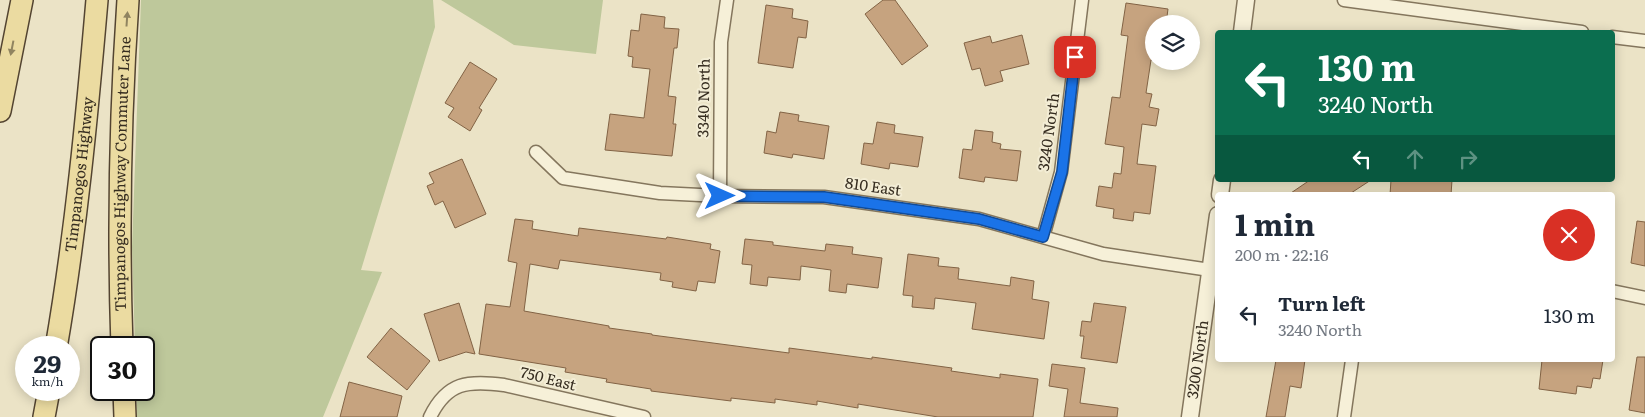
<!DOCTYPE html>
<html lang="en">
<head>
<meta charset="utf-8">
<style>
	body { margin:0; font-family:Literata,serif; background:#f2f2f3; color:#1f2937; height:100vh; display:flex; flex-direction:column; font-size:19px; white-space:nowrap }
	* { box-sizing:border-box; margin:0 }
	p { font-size:16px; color:#747a83 }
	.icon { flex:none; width:28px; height:28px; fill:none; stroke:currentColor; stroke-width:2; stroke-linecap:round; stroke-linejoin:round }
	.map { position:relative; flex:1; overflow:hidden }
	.details { position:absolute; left:1215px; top:192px; width:400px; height:170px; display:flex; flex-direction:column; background:#fff; border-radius:5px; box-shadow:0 2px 12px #0003 }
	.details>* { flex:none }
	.banner { position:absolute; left:1215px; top:30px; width:400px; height:152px; border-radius:5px; box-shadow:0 2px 12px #0003; background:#0b6e4f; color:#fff; overflow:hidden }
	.tools { position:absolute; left:1145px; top:15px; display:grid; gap:10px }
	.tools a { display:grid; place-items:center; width:55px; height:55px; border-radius:50%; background:#fff; box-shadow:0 2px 12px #0003; font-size:25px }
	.speed { position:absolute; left:15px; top:336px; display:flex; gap:10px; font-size:25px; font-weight:700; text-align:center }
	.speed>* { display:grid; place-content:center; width:65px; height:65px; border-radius:50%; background:#fff; box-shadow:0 2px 12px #0003; line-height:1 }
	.speed small { font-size:12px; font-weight:400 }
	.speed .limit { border:2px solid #111; border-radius:8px; background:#fff; color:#111 }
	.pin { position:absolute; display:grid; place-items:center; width:42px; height:42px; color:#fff; margin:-21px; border-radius:10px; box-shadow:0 2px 8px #0006 }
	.me { position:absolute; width:55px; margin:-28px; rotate:90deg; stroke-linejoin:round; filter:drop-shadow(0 0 4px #0008) }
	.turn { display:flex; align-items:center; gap:18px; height:105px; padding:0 20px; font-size:22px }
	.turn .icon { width:65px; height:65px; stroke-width:2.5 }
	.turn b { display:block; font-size:35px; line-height:42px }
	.lanes { display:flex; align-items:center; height:48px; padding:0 20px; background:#0003; justify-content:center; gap:25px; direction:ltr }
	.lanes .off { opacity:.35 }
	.round { display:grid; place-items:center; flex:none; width:52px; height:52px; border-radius:26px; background:#f2f2f3 }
	.headline { display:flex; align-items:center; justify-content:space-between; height:85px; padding:0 20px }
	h1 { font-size:30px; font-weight:700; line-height:38px }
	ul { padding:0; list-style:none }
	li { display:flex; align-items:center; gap:15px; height:75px; padding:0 20px }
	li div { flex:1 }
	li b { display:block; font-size:19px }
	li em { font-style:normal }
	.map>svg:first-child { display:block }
	.green { fill:#bec89b }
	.building { fill:#c6a37f; stroke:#826345 }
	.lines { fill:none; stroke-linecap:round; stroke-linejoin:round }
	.minor-casing { stroke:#84765d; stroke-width:15 }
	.tertiary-casing { stroke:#84765d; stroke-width:19 }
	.primary-casing { stroke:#534431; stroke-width:24 }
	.minor { stroke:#f6f0d8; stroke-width:12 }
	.tertiary { stroke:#f6f0d8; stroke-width:16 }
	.primary { stroke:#ebdba1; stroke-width:21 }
	.oneway { fill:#908460 }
	.route-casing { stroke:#114b97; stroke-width:12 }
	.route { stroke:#1a73e8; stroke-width:9 }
	.labels { text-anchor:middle; stroke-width:4; stroke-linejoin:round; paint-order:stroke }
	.street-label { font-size:15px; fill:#362d20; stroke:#f3edd5 }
</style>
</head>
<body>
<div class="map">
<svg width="1645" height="417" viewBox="0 0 1645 417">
	<rect width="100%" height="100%" fill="#ebe3c6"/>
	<path class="green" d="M 141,0 L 433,0 L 435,27 L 361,270 L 382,272 L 323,417 L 137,417 L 136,390 L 144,390 L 144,348 L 135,347 L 132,247 Z
		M 441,0 L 603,0 L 596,54 L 514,45 Z"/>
	<path class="building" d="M 883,0 L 895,0 L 928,46 L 902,65 L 865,14 Z
		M 1126,3 L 1168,9 L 1166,24 L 1154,24 L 1154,60 L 1151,60 L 1146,93 L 1152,94 L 1149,107 L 1159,109 L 1156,126 L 1142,124 L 1137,164 L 1156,166 L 1150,214 L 1134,212 L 1133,221 L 1113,218 L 1114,209 L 1096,206 L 1099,186 L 1112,188 L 1114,173 L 1121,174 L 1124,147 L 1105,144 L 1112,97 L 1120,98 L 1128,36 L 1121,35 Z
		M 766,5 L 793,9 L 792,18 L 808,21 L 806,38 L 798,37 L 793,68 L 758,63 Z
		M 641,14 L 665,17 L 664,28 L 679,29 L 677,48 L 674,48 L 668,96 L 676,97 L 673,124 L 676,124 L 672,156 L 605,150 L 610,114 L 644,118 L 650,69 L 632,67 L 633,57 L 628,56 L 631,30 L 639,31 Z
		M 1022,35 L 1029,64 L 1000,71 L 1003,81 L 985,86 L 980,68 L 972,70 L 964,43 L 990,36 L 992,43 Z
		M 470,62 L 497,79 L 479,108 L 482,110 L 470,131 L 448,117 L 454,108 L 445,103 Z
		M 780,112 L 799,115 L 798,121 L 829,126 L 824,159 L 793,154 L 792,158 L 764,153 L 767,131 L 776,133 Z
		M 877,122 L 895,125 L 894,133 L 923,137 L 918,167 L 890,163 L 889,169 L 861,164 L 864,143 L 873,144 Z
		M 975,130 L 993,132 L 992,142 L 1001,144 L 1000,149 L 1021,151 L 1017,181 L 985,177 L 984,182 L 959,178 L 963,149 L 972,150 Z
		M 462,159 L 486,214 L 455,228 L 443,201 L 435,205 L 427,186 L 434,183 L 429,173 Z
		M 1310,180 L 1371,180 L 1348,195 L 1288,195 Z
		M 1391,180 L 1452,180 L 1451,195 L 1390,195 Z
		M 515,219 L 533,221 L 532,229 L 578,236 L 579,228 L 666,239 L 667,237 L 711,244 L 710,249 L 720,251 L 715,283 L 698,281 L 696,291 L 672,287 L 673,282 L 660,280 L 661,273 L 560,260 L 558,269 L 530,264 L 524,311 L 609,326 L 609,328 L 652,334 L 652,335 L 789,353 L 789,348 L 872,359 L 872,357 L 952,368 L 951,371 L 1000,378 L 1000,374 L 1038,379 L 1033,417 L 938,417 L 858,404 L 858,408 L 817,401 L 817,405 L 775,399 L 775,403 L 731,398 L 731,401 L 651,391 L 651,389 L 606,382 L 607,379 L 565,372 L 566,368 L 479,354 L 486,304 L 510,307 L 517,263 L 508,261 Z
		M 1637,221 L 1645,222 L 1645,266 L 1631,263 Z
		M 745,239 L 773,242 L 773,245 L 825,251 L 826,244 L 853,247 L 852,254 L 882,258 L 878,288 L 847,284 L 846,293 L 829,291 L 831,270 L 801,266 L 800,280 L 768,277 L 767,286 L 750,284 L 752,265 L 742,264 Z
		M 908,254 L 939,258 L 938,266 L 959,268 L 958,279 L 1010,286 L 1011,277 L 1034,281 L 1032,299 L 1049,302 L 1044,339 L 972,329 L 976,303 L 935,298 L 934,309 L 912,307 L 913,296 L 903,295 Z
		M 459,303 L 475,354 L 466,352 L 439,361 L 424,314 Z
		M 1094,303 L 1126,307 L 1117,363 L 1081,358 L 1084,336 L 1080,336 L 1082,321 L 1091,322 Z
		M 391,328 L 430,361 L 407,390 L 367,357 Z
		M 1637,357 L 1645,357 L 1645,413 L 1629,410 Z
		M 1276,360 L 1305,360 L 1301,388 L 1290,386 L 1285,417 L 1266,417 Z
		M 1542,360 L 1603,360 L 1600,379 L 1593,378 L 1591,388 L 1577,386 L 1576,394 L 1539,389 Z
		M 1052,364 L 1085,368 L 1080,403 L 1118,408 L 1117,417 L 1064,417 L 1068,389 L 1049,386 Z
		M 349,382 L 402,396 L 397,417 L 340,417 Z"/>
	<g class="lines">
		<g class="minor-casing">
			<path id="minor" d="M 1344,0 L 1582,32
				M 1612,37 L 1645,41
				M 536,152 L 563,178 L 660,193 L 720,196 L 824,197 L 979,219 L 1103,254 L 1210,270
				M 720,196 L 721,42 L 727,0
				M 1043,237 L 1061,172 L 1082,0
				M 1612,291 L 1645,298
				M 430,417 C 447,382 468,380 504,385 L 644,417
				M 1344,417 L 1352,360"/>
		</g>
		<g class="tertiary-casing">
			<g id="tertiary">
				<path d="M 1242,32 L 1246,0"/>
				<path d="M 1220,195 L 1222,180"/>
				<path id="s1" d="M 1190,417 L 1218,215"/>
			</g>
		</g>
		<g class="primary-casing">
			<g id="primary">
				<path d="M 0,111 L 22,0"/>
				<path id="s2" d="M 56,348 C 76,232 87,116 97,0"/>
				<path id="s3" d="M 122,348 C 118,232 120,115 128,0"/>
				<path d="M 124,390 L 125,417"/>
				<path d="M 44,417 L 49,390"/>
			</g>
		</g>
		<use href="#minor" class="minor"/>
		<use href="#tertiary" class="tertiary"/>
		<use href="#primary" class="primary"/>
	</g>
	<defs><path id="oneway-solid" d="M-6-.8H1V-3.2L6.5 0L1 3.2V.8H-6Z" transform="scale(1.25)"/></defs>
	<g class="oneway">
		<use href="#oneway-solid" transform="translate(127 19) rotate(-86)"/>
		<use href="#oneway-solid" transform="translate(12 48) rotate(101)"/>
	</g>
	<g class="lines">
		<g class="route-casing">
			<path id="route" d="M 720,196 L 824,197 L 979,219 L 1043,237 L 1062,172 L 1075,57"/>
		</g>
		<use href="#route" class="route"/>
	</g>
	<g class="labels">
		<g class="street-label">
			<text transform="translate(704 98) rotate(-89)" y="5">3340 North</text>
			<text transform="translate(1049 132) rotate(-82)" y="5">3240 North</text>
			<text dy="5" stroke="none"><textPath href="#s2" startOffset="175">Timpanogos Highway</textPath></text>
			<text dy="5" stroke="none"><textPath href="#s3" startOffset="174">Timpanogos Highway Commuter Lane</textPath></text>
			<text transform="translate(873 187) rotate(8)" y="5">810 East</text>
			<text dy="5" stroke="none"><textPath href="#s1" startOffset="58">3200 North</textPath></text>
			<text transform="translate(548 379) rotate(14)" y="5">750 East</text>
		</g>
	</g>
</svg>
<div class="tools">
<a><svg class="icon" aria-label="layers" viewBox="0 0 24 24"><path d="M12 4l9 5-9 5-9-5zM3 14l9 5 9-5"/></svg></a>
</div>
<div class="speed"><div>29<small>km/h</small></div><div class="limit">30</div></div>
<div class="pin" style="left:1075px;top:57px;background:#d93025"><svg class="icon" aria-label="arrive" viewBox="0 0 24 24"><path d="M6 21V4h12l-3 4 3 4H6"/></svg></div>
<svg class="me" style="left:720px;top:196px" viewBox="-20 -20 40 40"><path d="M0-17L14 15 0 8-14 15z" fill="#1a73e8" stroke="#fff" stroke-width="4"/></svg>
<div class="banner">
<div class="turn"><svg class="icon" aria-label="left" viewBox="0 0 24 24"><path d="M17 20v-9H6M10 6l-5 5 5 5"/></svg><div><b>130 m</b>3240 North</div></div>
<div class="lanes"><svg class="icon" aria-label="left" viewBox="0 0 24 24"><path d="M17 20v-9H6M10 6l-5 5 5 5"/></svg><svg class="icon off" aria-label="ahead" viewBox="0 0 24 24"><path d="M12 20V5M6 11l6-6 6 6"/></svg><svg class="icon off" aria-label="right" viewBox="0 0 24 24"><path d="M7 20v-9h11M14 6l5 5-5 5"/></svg></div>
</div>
<section class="details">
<div class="headline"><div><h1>1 min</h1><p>200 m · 22:16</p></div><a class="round" style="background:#d93025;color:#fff"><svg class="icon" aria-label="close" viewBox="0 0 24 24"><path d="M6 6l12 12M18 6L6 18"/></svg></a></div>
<ul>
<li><svg class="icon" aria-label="left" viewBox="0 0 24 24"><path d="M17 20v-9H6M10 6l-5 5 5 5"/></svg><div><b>Turn left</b><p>3240 North</p></div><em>130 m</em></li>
</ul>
</section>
</div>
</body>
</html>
